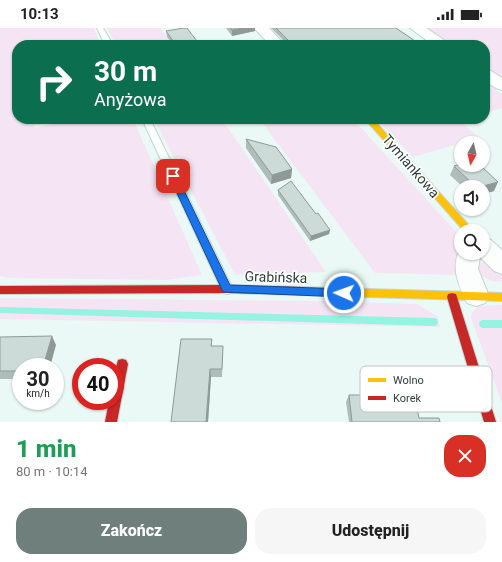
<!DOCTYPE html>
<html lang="pl">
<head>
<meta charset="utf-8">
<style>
	body { margin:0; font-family:Roboto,sans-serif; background:#f6f6f6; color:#222; height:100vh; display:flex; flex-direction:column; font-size:15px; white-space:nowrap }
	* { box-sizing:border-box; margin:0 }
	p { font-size:13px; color:#767676 }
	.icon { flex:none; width:22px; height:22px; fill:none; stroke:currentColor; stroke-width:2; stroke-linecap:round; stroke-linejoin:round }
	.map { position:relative; height:394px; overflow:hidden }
	.panel { display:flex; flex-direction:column; background:#fff; flex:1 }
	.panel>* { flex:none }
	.top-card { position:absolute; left:12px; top:12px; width:478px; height:84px; border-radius:16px; box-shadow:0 1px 3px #0004; background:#0b6e4f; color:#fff; overflow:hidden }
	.needle { width:26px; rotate:188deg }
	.buttons { position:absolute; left:454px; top:108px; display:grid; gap:8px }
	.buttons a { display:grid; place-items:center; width:36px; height:36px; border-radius:50%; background:#fff; box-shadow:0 1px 3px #0004; font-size:20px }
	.speed { position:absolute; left:12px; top:330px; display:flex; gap:8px; font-size:20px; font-weight:700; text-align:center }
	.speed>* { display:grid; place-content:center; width:52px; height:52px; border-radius:50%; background:#fff; box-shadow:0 1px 3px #0004; line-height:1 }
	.speed small { font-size:10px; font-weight:400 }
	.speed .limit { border:6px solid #d22; background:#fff; color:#111 }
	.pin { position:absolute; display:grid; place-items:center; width:34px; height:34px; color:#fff; margin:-17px; border-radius:8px; box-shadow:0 2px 6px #0006 }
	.me { position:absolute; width:44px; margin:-22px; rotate:272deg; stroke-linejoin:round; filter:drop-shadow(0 0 3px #0008) }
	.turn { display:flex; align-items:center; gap:14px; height:84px; padding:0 16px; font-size:18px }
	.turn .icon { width:52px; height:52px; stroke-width:2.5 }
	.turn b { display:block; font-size:28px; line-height:34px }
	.round { display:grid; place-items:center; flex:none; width:42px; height:42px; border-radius:16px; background:#f6f6f6 }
	.head { display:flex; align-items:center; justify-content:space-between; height:68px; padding:0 16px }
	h1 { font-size:24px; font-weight:800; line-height:30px; color:#1e9e55 }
	.action { display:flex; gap:8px; margin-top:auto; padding:8px 16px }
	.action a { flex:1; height:46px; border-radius:16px; background:#6f807c; color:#fff; font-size:16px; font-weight:800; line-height:46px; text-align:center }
	.action a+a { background:#f6f6f6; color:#222 }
	.status { display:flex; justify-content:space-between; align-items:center; height:28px; padding:0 20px; background:#fff; direction:ltr }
	.status svg { height:11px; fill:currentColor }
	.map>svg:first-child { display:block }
	.green { fill:#f5e5f4 }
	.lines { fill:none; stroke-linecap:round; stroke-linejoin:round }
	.stream { fill:#94f3e1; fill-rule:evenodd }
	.lane-casing { stroke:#c5d5d1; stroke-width:2 }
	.street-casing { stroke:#c5d5d1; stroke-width:2 }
	.slow-casing { stroke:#c5d5d1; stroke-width:2 }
	.jam-casing { stroke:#c5d5d1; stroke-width:2 }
	.lane { fill:#fcfefe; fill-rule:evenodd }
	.street { fill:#fcfefe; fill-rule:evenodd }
	.slow { fill:#ffc107; fill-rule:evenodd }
	.jam { fill:#c62828; fill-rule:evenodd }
	.wall { fill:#afbcb9 }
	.shaded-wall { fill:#8f9996 }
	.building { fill:#ccdbd7; stroke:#8f9996 }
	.route { fill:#1a73e8; stroke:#114b97 }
	.labels { text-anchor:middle; stroke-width:3.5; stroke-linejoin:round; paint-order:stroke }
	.street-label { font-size:14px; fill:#2d3f3b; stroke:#fff }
	.key { fill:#fff; stroke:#c0c5c4; stroke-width:1 }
	.key-label { font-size:11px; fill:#2d3f3b }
</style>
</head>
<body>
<div class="status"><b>10:13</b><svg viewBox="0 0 49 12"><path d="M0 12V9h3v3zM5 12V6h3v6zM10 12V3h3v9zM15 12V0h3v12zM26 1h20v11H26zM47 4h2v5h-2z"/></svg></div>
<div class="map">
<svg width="502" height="394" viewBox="0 0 502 394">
	<rect width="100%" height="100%" fill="#eaf9f5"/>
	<path class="green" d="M 0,0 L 94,0 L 100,17 L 17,17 L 17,91 L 32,91 L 35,100 L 75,91 L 133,91 L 202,247 L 166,252 L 8,250 L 0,248 Z
		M 107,0 L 161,0 L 172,17 L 116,17 Z
		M 427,0 L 502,0 L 502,50 L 485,39 L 485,17 L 453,17 Z
		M 485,54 L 502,66 L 502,80 L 485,85 Z
		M 154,91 L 222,91 L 326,244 L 235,247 Z
		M 284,91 L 353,91 L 458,206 L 459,247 L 375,245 L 263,96 Z
		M 376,91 L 462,91 L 459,92 L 480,110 L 413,129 Z
		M 484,233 L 491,234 L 502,242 L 502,253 L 495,254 L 480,248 C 477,241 478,237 484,233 Z
		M 0,270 L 313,273 L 417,276 L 437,288 L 440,299 L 0,291 Z
		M 502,277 L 502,375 L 471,290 L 472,285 L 478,278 Z"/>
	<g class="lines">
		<path class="stream" d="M 0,279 L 434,290 L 437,291 L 438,294 L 437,297 L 434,298 L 0,285 Z
			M 483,292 L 502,292 L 502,300 L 483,300 L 480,299 L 479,296 L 480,293 Z"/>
		<g class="lane-casing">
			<path id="lane" d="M 97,0 L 103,0 L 113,17 L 105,17 Z
				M 142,91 L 150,91 L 233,261 L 231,265 L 227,266 L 223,265 Z"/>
		</g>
		<g class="street-casing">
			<path id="street" d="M 254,0 L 269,0 L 285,17 L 270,17 Z
				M 410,0 L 426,0 L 447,14 L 449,17 L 433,17 Z
				M 485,41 L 491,43 L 502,50 L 502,62 L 496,60 L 485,53 Z
				M 483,209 L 491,212 L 502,222 L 502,246 L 494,243 L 480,229 L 478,241 L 489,268 L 485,275 L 476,278 L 467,275 C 458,256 450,239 461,219 L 461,225 L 483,225 Z"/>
		</g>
		<g class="slow-casing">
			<path id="slow" d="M 365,91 L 373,91 L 474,203 L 464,203 Z
				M 301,259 L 502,265 L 502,273 L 301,267 L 297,266 L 296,263 L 297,260 Z"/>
		</g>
		<g class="jam-casing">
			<path id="jam" d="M 227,257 L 301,259 L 305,260 L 306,263 L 305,266 L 301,267 L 227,265 L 0,266 L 0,258 Z
				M 452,265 L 456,266 L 457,269 L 496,394 L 484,394 L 447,269 L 448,266 Z
				M 122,331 L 126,332 L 128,336 L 117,394 L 105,394 L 109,373 L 115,373 L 115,343 L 118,332 Z"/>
		</g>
		<use href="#lane" class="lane"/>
		<use href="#street" class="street"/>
		<use href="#slow" class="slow"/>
		<use href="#jam" class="jam"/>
	</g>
	<path class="wall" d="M 226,0 L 255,0 L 255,3 L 232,8 Z
		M 271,0 L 396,0 L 421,17 L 288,17 Z
		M 166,3 L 200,17 L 173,17 L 167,9 Z
		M 246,111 L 292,141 L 291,150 L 271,156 L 246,120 Z
		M 454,138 L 494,163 L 483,166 L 483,159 L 463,159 L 450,147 Z
		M 278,162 L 316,186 L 330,202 L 329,206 L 310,213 L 278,167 Z
		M 0,310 L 56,317 L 21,339 L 21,351 L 0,351 Z
		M 212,311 L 212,318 L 223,327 L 222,349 L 211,349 L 208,394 L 171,394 Z
		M 349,367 L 419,390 L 440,394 L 349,394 L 346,374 Z"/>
	<path class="shaded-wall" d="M 245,0 L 255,0 L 255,3 L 232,8 L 232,2 Z
		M 292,141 L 291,150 L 271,156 L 272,147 Z
		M 498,154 L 494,163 L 483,166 L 483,159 L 479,159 Z
		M 330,202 L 329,206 L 310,213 L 311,208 Z
		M 52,308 L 56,317 L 50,339 L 43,339 Z
		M 210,341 L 211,349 L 208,394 L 206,394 Z"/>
	<path class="building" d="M 184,0 L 187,0 L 200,17 L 176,17 L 166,3 Z
		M 230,0 L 245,0 L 232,2 Z
		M 276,0 L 396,0 L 421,17 L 293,17 Z
		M 246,111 L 276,119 L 292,141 L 272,147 Z
		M 461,136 L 461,137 L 480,137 L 498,154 L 479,159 L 476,159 L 454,138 Z
		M 291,153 L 316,186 L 318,185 L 330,202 L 311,208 L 278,162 Z
		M 52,308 L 43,339 L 21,339 L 21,343 L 0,343 L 0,309 Z
		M 181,311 L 212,311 L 211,318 L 223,318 L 222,341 L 210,341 L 206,394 L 171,394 Z
		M 374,363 L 387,363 L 392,367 L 414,367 L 419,390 L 439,390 L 440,394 L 352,394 L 349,367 L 371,367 Z"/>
	<path class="route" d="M 173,145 L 177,148 L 230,257 L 344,261 L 348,262 L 350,265 L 348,268 L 344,269 L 223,264 L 169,148 Z"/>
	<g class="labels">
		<g class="street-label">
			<text transform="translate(411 138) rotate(49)" y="5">Tymiankowa</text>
			<text transform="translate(276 249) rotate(2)" y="5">Grabińska</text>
		</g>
	</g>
	<rect x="360" y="338" width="132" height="46" rx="6" class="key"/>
	<rect x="368" y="350" width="18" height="4" fill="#ffc107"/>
	<rect x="368" y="368" width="18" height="4" fill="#c62828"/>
	<g class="key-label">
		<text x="393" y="356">Wolno</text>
		<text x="393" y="374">Korek</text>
	</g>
</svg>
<div class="buttons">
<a><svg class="needle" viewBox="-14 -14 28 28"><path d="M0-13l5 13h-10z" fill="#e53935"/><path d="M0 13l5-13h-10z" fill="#767676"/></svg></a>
<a><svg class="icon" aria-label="sound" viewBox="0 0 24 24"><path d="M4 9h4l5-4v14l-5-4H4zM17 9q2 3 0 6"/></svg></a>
<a><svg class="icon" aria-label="search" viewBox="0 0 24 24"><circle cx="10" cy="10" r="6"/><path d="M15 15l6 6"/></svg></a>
</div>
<div class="speed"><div>30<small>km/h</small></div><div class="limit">40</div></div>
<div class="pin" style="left:173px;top:148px;background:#d93025"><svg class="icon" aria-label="arrive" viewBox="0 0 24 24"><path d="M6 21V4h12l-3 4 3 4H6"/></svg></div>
<svg class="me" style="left:344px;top:265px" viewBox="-20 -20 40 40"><circle r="17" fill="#1a73e8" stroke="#fff" stroke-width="3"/><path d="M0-11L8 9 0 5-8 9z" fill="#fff"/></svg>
<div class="top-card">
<div class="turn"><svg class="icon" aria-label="right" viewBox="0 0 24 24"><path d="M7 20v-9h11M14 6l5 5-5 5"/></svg><div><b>30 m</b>Anyżowa</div></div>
</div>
</div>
<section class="panel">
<div class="head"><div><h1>1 min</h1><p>80 m · 10:14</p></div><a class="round" style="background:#d93025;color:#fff"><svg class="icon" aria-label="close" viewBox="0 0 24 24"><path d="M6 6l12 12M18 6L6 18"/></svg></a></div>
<div class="action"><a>Zakończ</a><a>Udostępnij</a></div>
</section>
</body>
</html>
